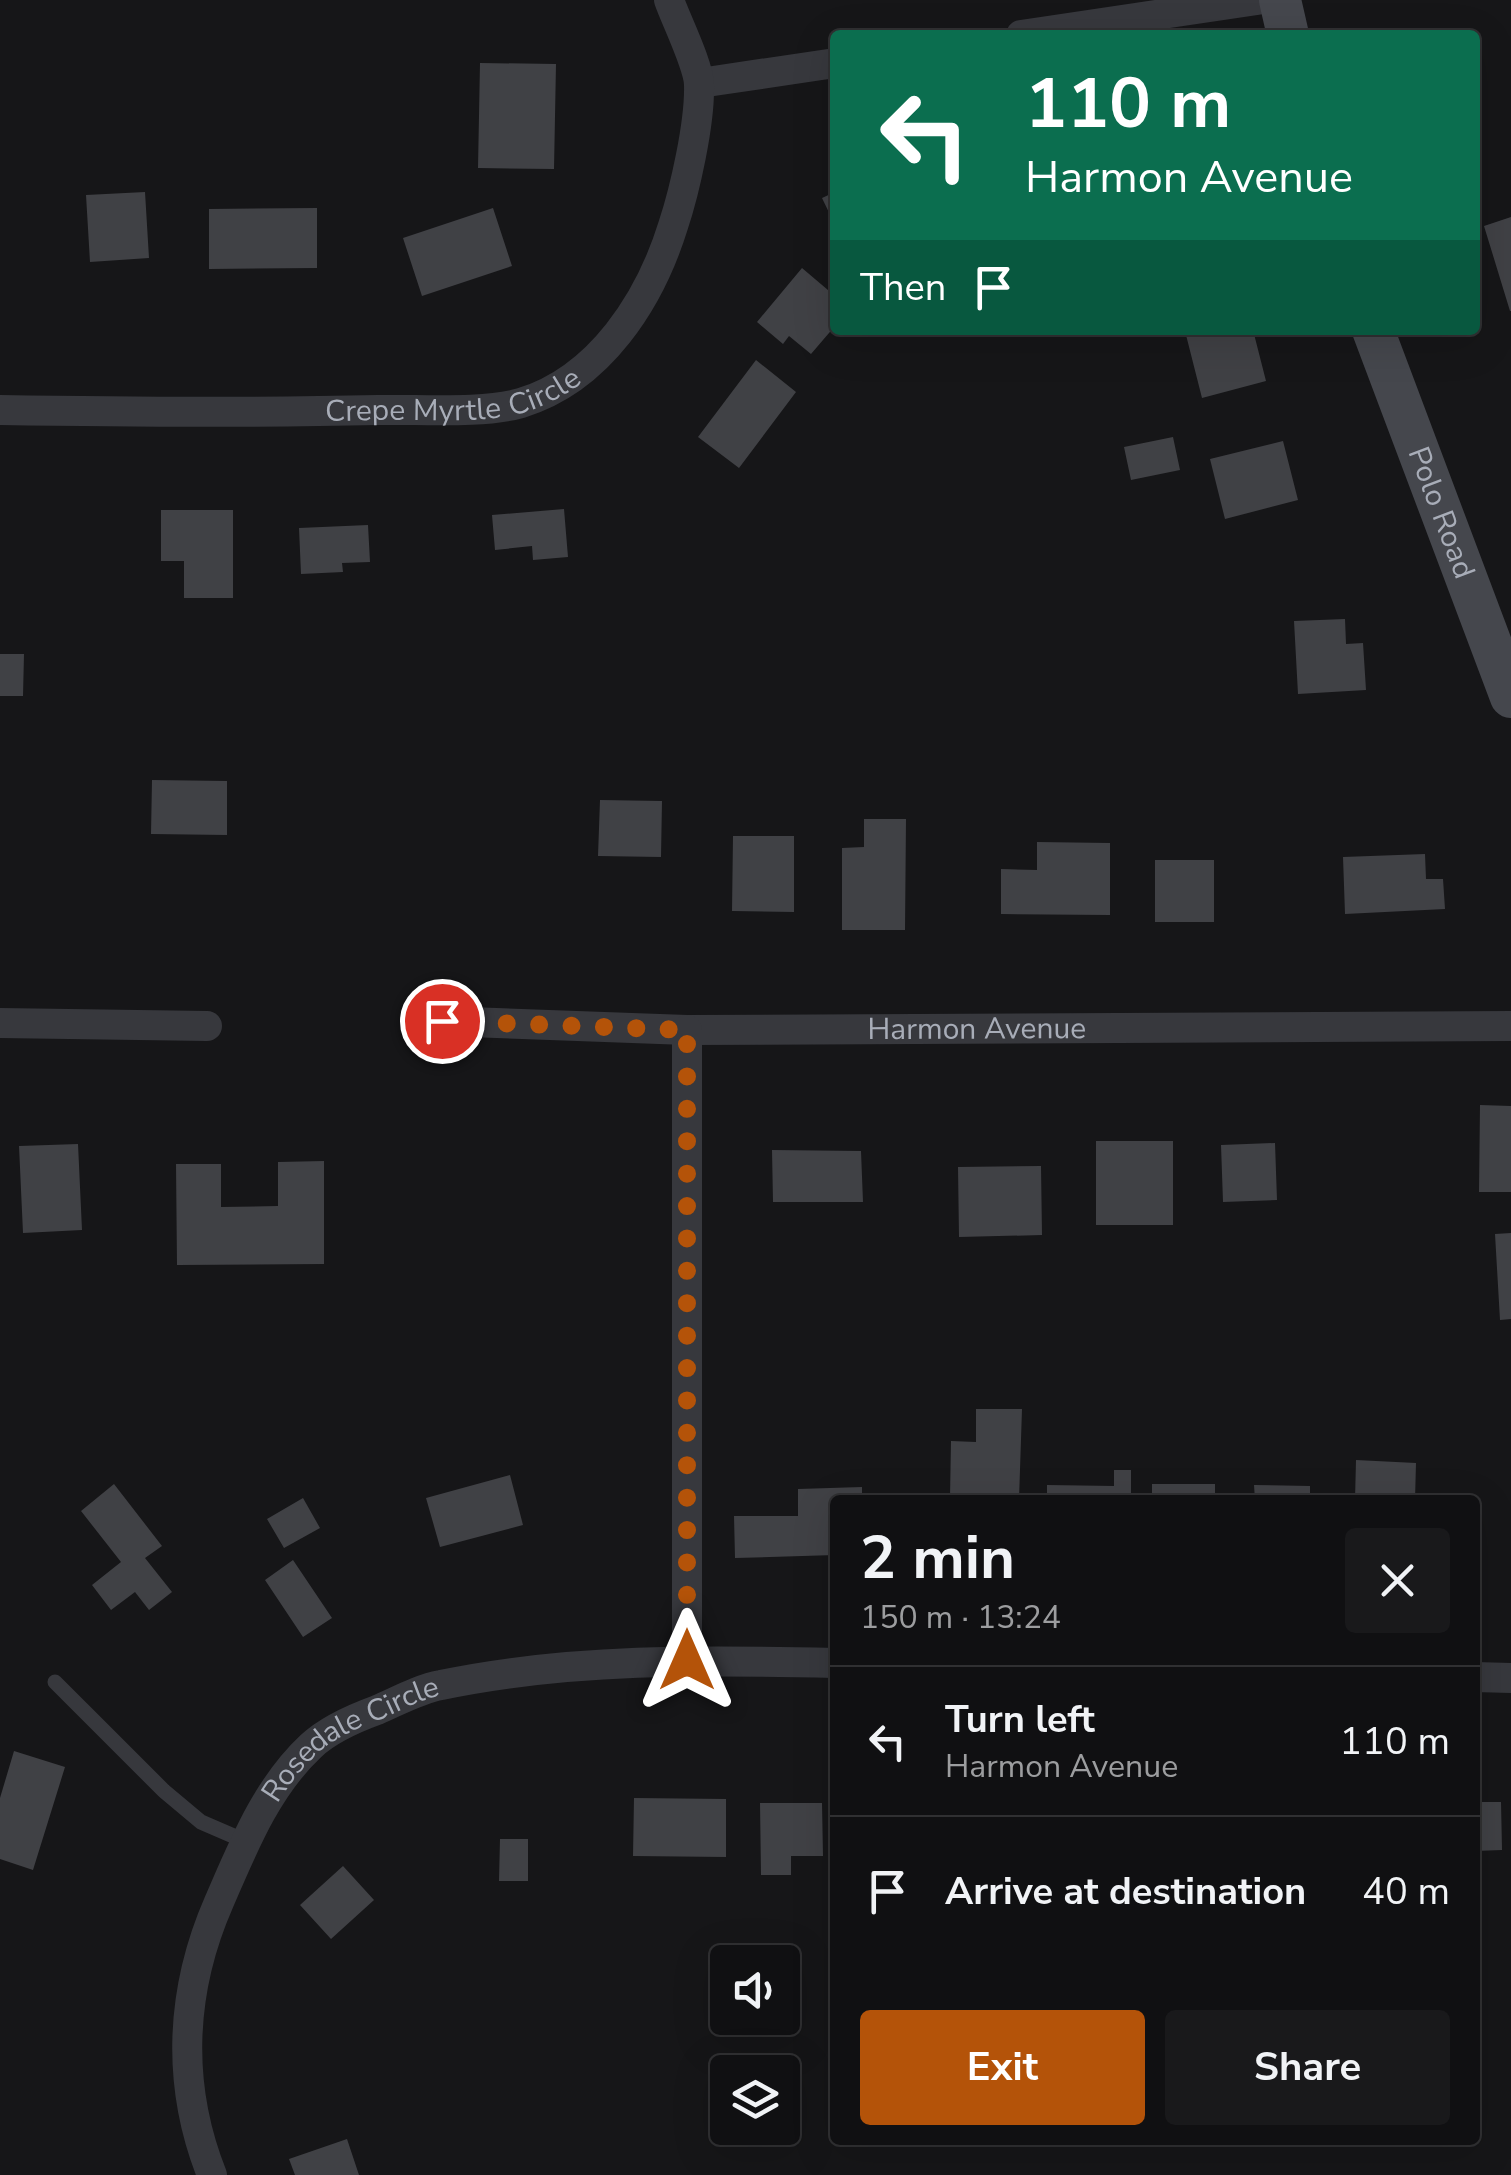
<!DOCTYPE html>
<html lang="en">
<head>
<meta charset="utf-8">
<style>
	body { margin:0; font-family:"Nunito Sans",sans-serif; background:#19191b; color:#f1f3f6; height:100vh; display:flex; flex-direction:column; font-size:38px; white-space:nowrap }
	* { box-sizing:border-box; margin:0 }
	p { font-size:32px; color:#9c9d9f }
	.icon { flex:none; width:55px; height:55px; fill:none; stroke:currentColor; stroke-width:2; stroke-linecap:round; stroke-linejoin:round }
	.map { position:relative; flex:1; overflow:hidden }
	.sheet { position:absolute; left:830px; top:1495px; width:650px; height:650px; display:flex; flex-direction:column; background:#101012; border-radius:10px; box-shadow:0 10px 40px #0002,0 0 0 2px #303032 }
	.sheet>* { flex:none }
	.banner { position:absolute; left:830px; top:30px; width:650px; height:305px; border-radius:10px; box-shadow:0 10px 40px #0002,0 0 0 2px #303032; background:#0b6e4f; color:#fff; overflow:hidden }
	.fabs { position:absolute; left:710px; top:1945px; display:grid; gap:20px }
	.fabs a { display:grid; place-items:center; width:90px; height:90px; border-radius:10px; background:#101012; box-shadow:0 10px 40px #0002,0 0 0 2px #303032; font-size:50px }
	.pin { position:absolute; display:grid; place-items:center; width:85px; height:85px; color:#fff; margin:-42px; border:5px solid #fff; border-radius:50%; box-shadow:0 2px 10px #0007 }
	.me { position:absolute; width:110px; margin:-55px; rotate:0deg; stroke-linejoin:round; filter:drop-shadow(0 0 8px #0008) }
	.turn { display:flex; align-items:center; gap:35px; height:210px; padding:0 30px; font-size:45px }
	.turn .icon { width:130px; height:130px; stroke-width:2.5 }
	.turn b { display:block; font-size:70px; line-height:85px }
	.then { display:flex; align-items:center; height:95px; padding:0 30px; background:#0003; gap:20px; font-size:38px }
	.round { display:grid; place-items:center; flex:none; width:105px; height:105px; border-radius:10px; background:#19191b }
	.headline { display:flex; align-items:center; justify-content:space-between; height:170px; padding:0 30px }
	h1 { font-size:60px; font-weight:700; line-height:75px }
	.button { display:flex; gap:20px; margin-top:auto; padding:20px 30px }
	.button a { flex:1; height:115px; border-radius:10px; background:#b45309; color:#fff; font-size:40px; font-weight:700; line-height:115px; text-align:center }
	.button a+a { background:#19191b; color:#f1f3f6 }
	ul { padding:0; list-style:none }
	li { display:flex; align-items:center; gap:30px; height:150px; padding:0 30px; border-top:2px solid #303032 }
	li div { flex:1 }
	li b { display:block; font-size:38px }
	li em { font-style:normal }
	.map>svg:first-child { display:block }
	.building { fill:#404145 }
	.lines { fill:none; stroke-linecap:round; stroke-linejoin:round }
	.service { stroke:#37383d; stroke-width:15 }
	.minor { stroke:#37383d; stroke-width:30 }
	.secondary { stroke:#45474d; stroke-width:42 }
	.route { stroke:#b45309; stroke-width:18; stroke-dasharray:0 32.4 }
	.labels { text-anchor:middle; stroke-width:9; stroke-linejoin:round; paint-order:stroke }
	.street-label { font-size:30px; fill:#a8adb8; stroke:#111113 }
</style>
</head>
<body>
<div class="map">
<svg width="1511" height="2175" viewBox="0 0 1511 2175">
	<rect width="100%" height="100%" fill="#161618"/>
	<path class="building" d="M 480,63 L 556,64 L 554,169 L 478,168 Z
		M 145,192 L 149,258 L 90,262 L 86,195 Z
		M 835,192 L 835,225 L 822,198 Z
		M 317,208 L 317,268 L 209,269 L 209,209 Z
		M 493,208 L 512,266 L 422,296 L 403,238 Z
		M 1511,217 L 1511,311 L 1510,311 L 1484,226 Z
		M 802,268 L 835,296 L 835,326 L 811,354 L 789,336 L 783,344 L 757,322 Z
		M 1253,330 L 1266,381 L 1202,398 L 1185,331 Z
		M 756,360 L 796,392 L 739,468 L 698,437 Z
		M 1173,437 L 1180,470 L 1131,480 L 1124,447 Z
		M 1283,441 L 1298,500 L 1225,519 L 1210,459 Z
		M 564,509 L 568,557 L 533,560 L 532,546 L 495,550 L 492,515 Z
		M 161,510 L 233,510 L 233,598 L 184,598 L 184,561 L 161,561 Z
		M 368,525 L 370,562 L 342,563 L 343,572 L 301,574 L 299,528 Z
		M 1345,619 L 1346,644 L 1363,643 L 1366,690 L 1298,694 L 1294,621 Z
		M 0,654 L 24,654 L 23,696 L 0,696 Z
		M 152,780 L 227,781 L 227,835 L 151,834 Z
		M 600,800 L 662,801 L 661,857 L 598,856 Z
		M 864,819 L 906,819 L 905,930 L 842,930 L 842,848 L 864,847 Z
		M 733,836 L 794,836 L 794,912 L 732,911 Z
		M 1037,842 L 1110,843 L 1110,915 L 1001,914 L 1001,869 L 1037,870 Z
		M 1425,854 L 1426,879 L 1443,879 L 1445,909 L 1345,914 L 1343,857 Z
		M 1155,860 L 1214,860 L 1214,922 L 1155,922 Z
		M 1480,1105 L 1511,1106 L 1511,1192 L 1479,1192 Z
		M 1096,1141 L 1173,1141 L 1173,1225 L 1096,1225 Z
		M 1275,1143 L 1277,1200 L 1223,1202 L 1221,1145 Z
		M 78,1144 L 82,1230 L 23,1233 L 19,1146 Z
		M 772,1150 L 861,1151 L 863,1202 L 773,1202 Z
		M 324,1161 L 324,1264 L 177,1265 L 176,1164 L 221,1164 L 221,1207 L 278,1206 L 278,1162 Z
		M 1041,1166 L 1042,1235 L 959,1237 L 958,1167 Z
		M 1511,1233 L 1511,1319 L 1500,1320 L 1495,1234 Z
		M 976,1409 L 1022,1409 L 1019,1500 L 950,1497 L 951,1441 L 976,1442 Z
		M 1356,1460 L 1416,1463 L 1415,1500 L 1355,1500 Z
		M 1114,1470 L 1131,1470 L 1131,1500 L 1047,1500 L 1047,1485 L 1114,1486 Z
		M 510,1475 L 523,1525 L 440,1547 L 426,1498 Z
		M 114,1484 L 162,1546 L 145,1558 L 172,1592 L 149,1610 L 135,1592 L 111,1610 L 92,1585 L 121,1562 L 81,1511 Z
		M 1152,1484 L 1215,1484 L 1215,1500 L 1152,1500 Z
		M 1254,1485 L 1310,1486 L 1310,1500 L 1255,1500 Z
		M 862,1487 L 862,1500 L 835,1500 L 835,1555 L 735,1558 L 734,1516 L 798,1516 L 798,1489 Z
		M 303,1498 L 320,1528 L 284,1548 L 267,1519 Z
		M 293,1560 L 332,1618 L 303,1637 L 265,1580 Z
		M 14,1751 L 65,1767 L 33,1870 L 0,1859 L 0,1798 Z
		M 634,1798 L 726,1799 L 726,1857 L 633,1856 Z
		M 1475,1802 L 1501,1802 L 1502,1850 L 1475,1851 Z
		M 760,1803 L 822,1803 L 823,1856 L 791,1856 L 791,1875 L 761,1875 Z
		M 500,1839 L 528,1839 L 528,1881 L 499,1881 Z
		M 343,1866 L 374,1900 L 331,1939 L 300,1905 Z
		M 347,2139 L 359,2175 L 295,2175 L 289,2159 Z"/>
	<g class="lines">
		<path class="service" d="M 55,1682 L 164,1791 L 201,1822 L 245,1841"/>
		<g class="minor">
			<path d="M 1021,35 L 1257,0"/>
			<path d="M 700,83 L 835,63"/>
			<path id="s1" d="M 0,410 C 126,412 252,413 378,410 C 418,409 484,414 521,403 C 600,379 650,300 673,226 C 685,190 700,123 699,85 C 699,66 676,20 669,0"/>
			<path id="s2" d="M 442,1021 L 687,1030 L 1511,1026"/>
			<path d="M 0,1023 L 207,1026"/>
			<path d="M 687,1660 L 687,1030"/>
			<path d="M 1475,1677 L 1511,1678"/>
			<path id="s3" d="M 212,2175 C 176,2085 180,1991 219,1902 C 243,1847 266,1788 311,1746 C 328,1730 355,1718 377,1710 C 398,1701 419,1689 441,1685 C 570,1658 704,1660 835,1663"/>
		</g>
		<g class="secondary">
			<path d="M 1280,0 L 1288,35"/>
			<path id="s4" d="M 1373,330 L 1511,697"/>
		</g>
	</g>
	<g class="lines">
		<path class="route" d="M 442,1021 L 687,1030 L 687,1660"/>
	</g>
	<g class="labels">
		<g class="street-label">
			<text dy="10" stroke="none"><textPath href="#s1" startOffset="455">Crepe Myrtle Circle</textPath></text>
			<text dy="10" stroke="none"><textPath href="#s4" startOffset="195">Polo Road</textPath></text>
			<text dy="10" stroke="none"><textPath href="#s2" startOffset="535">Harmon Avenue</textPath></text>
			<text dy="10" stroke="none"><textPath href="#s3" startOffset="500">Rosedale Circle</textPath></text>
		</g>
	</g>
</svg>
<div class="fabs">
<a><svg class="icon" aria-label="sound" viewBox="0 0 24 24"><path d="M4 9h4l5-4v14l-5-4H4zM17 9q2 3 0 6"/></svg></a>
<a><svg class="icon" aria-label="layers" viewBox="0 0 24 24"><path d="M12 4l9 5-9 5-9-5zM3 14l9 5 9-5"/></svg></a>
</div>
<div class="pin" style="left:442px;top:1021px;background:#d93025"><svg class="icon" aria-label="arrive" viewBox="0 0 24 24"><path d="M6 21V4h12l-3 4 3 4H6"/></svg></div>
<svg class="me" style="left:687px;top:1660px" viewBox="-20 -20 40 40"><path d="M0-17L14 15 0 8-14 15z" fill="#b45309" stroke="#fff" stroke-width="4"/></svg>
<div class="banner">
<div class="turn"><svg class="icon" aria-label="left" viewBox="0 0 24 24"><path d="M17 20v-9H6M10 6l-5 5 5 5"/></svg><div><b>110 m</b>Harmon Avenue</div></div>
<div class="then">Then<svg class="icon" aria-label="arrive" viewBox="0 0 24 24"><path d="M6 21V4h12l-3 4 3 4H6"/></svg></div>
</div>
<section class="sheet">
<div class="headline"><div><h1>2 min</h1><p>150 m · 13:24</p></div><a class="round"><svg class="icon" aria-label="close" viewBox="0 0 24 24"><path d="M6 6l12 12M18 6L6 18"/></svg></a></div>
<ul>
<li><svg class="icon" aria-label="left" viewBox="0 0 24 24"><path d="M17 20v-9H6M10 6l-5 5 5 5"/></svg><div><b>Turn left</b><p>Harmon Avenue</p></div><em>110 m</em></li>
<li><svg class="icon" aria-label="arrive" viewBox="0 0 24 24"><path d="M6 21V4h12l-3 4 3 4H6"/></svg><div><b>Arrive at destination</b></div><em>40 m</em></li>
</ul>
<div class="button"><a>Exit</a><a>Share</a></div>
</section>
</div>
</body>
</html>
